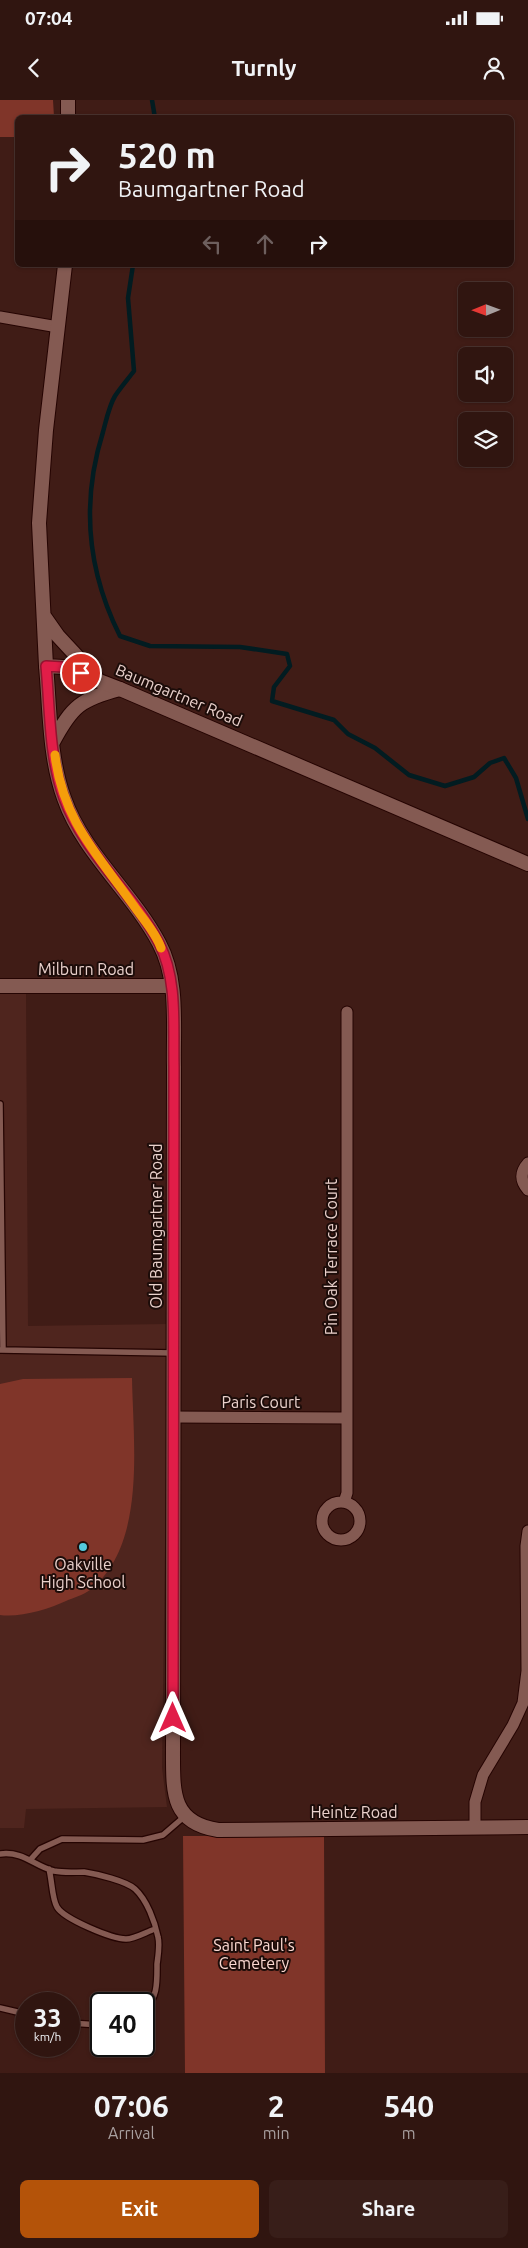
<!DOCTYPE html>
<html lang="en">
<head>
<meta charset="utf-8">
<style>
	body { margin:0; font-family:Ubuntu,sans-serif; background:#381e19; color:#f1f3f6; height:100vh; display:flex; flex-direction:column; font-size:19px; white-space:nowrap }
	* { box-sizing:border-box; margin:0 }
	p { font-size:16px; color:#a89f9f }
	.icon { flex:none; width:28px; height:28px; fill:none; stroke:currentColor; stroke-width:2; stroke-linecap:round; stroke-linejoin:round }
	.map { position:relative; height:1973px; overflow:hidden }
	.panel { display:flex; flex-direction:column; background:#301510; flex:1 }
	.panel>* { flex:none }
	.hud { position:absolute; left:15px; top:15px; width:499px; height:152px; border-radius:8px; box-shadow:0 1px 4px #0004,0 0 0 1px #4b3430; background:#301510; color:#f1f3f6; overflow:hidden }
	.needle { width:32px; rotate:269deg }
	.tools { position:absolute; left:458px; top:182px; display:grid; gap:10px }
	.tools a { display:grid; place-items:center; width:55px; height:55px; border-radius:8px; background:#301510; box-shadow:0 1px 4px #0004,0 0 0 1px #4b3430; font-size:25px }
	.speed { position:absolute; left:15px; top:1892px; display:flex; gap:10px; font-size:25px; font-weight:700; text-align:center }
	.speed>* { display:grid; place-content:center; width:65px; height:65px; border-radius:50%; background:#301510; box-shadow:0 1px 4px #0004,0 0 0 1px #4b3430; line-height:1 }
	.speed small { font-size:12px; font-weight:400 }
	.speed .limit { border:2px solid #111; border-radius:8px; background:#fff; color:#111 }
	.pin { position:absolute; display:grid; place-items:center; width:42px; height:42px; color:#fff; margin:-21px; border:2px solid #fff; border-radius:50%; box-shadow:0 1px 5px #0007 }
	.me { position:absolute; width:55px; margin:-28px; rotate:0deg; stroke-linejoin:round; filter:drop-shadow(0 0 4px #0008) }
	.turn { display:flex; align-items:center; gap:18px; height:105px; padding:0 20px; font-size:22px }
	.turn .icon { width:65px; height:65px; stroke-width:2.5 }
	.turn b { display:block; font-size:35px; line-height:42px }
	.lanes { display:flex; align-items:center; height:48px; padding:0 20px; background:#0003; justify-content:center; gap:25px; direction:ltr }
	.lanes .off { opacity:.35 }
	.eta { display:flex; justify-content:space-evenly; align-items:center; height:85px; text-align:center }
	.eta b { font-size:30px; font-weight:600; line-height:35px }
	.button { display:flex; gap:10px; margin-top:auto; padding:10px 20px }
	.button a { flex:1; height:58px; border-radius:8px; background:#b45309; color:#fff; font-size:20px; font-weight:600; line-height:58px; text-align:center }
	.button a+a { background:#381e19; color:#f1f3f6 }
	.status { display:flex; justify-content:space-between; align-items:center; height:35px; padding:0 25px; background:#301510; direction:ltr }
	.status svg { height:14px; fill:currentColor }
	header { display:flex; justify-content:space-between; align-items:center; height:65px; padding:0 20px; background:#301510; font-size:22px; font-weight:600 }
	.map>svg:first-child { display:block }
	.built { fill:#4f251e }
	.green { fill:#803529 }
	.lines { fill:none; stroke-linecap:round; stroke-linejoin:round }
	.stream { stroke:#021c21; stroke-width:4.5 }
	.service-casing { stroke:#250402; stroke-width:8 }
	.minor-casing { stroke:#250402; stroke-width:13 }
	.tertiary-casing { stroke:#250402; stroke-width:16 }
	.secondary-casing { stroke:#250402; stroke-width:16 }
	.service { stroke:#845a52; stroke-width:5.5 }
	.minor { stroke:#845a52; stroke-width:11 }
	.tertiary { stroke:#845a52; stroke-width:14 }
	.secondary { stroke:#845a52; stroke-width:14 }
	.route-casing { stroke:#92132f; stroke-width:12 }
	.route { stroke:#e11d48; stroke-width:9 }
	.slow { stroke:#f59e0b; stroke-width:9 }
	.poi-dot { fill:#54cade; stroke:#1c0c09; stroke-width:2 }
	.labels { text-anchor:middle; stroke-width:4; stroke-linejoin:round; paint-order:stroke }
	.street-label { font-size:16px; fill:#ead1cc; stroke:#1c0c09 }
	.poi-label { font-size:16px; fill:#ead1cc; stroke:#1c0c09 }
	.park-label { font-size:16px; fill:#fcd9d2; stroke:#1c0c09 }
</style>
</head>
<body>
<div class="status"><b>07:04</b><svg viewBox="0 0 49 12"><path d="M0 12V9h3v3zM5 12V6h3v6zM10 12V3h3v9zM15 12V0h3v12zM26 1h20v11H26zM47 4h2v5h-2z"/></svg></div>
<header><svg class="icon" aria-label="back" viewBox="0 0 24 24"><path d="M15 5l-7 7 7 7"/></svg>Turnly<svg class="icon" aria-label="person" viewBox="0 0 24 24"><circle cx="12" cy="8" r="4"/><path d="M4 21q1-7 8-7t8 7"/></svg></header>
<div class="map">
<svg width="528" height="1973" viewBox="0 0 528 1973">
	<rect width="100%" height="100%" fill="#401c16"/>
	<path class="built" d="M 0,893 L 26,893 L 28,1226 L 168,1224 L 162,1668 L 167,1707 L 26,1709 L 24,1728 L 0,1728 Z"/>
	<path class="green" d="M 0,0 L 53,0 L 54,17 L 18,18 L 17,37 L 0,37 Z
		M 132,1278 C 133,1343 147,1445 90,1490 C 83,1495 73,1498 66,1501 C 49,1509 19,1518 0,1515 L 0,1284 L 23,1279 Z
		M 183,1736 L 324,1736 L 325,1973 L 185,1973 Z"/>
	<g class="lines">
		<path class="stream" d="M 152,0 L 155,18
			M 133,165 L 128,198 L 134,271 C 128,279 121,287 115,296 C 109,306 106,321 103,332 C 81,402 87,470 120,536 L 150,546 L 240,547 L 287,554 L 290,566 L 274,587 L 272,601 L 334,620 L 348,634 L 375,648 L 409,675 L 445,686 L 474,677 L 490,663 L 504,658 L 516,678 L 528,719"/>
		<g class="service-casing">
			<path id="service" d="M 0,1004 L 3,1250
				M 1,1250 L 174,1253
				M 0,1754 C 24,1751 34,1766 54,1771 C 65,1773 74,1772 84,1772 C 97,1774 126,1781 135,1789 C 147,1800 155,1822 158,1837 C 160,1845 158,1856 157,1864 C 157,1881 158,1899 144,1909
				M 31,1759 L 40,1749 L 62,1739 L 143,1740 L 163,1735 L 185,1716
				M 49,1769 C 52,1780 52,1799 57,1807 C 64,1819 112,1839 126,1839 C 135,1839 146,1832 155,1829
				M 0,1908 L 26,1914
				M 69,1923 L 101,1925"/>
		</g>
		<g class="minor-casing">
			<path id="minor" d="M 0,217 L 58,227
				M 528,1063 C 520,1072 520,1081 528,1090
				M 174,1317 L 347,1318
				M 344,1402 L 347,1393 L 347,912
				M322 1421a19 19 0 1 1 38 0a19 19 0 1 1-38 0Z
				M 475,1728 L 475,1702 L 483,1675 L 513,1625 L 523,1603 L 527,1571 L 526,1446 L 528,1431"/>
		</g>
		<g class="tertiary-casing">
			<path id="tertiary" d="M 46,566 C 50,609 49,657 64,698 C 83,753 132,792 159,843 C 179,880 173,927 174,967 L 173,1654 C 173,1693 172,1723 218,1730 L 528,1727
				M 53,642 C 72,606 81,599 120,589
				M 0,886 L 172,886"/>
		</g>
		<g class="secondary-casing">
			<path id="secondary" d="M 68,0 L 68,18
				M 65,165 L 46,330 L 39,423 L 46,566 L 63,567 L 120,589 L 528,764
				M 44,516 L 58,536 L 96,577"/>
		</g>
		<use href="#service" class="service"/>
		<use href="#minor" class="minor"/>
		<use href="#tertiary" class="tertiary"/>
		<use href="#secondary" class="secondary"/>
	</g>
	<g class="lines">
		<g class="route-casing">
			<path id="route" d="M 81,573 L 63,567 L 46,566 C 50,609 49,657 64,698 C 84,753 132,792 159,843 C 178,880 173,927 174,967 L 173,1618"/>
		</g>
		<use href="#route" class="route"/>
		<path class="slow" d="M 55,655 C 63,721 98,755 134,806 C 143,819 156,833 161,848"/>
	</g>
	<circle class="poi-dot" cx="83" cy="1447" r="5"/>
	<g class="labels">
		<g class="street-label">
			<text transform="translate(179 595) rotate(23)" y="6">Baumgartner Road</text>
			<text x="86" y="875">Milburn Road</text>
			<text transform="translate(156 1126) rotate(-90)" y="6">Old Baumgartner Road</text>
			<text transform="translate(331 1157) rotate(-90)" y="6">Pin Oak Terrace Court</text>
			<text x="261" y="1308">Paris Court</text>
			<text x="354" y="1718">Heintz Road</text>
		</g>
		<g class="poi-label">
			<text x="83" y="1470">Oakville<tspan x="83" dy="18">High School</tspan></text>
		</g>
		<g class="park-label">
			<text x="254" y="1851">Saint Paul's<tspan x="254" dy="18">Cemetery</tspan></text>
		</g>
	</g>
</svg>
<div class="tools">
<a><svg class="needle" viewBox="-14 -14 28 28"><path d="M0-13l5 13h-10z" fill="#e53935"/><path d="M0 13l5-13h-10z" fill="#a89f9f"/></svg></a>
<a><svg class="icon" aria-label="sound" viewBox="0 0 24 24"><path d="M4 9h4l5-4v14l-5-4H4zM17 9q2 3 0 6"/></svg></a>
<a><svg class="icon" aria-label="layers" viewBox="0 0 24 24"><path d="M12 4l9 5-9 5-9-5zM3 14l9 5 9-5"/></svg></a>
</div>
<div class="speed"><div>33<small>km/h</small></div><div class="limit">40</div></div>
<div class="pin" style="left:81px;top:573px;background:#d93025"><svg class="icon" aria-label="arrive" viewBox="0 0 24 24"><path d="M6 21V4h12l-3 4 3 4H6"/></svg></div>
<svg class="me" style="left:173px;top:1618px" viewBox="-20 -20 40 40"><path d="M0-17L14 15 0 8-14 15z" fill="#e11d48" stroke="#fff" stroke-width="4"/></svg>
<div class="hud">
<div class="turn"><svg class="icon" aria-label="right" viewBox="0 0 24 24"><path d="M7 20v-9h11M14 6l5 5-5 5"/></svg><div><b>520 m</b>Baumgartner Road</div></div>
<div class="lanes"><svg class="icon off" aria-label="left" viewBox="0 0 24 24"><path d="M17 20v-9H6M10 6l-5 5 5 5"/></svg><svg class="icon off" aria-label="ahead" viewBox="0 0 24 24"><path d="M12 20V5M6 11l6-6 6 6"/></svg><svg class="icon" aria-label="right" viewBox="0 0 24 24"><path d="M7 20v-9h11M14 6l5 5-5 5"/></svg></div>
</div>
</div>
<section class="panel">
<div class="eta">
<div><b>07:06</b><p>Arrival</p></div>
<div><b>2</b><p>min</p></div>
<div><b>540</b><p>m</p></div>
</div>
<div class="button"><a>Exit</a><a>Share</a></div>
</section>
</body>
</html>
